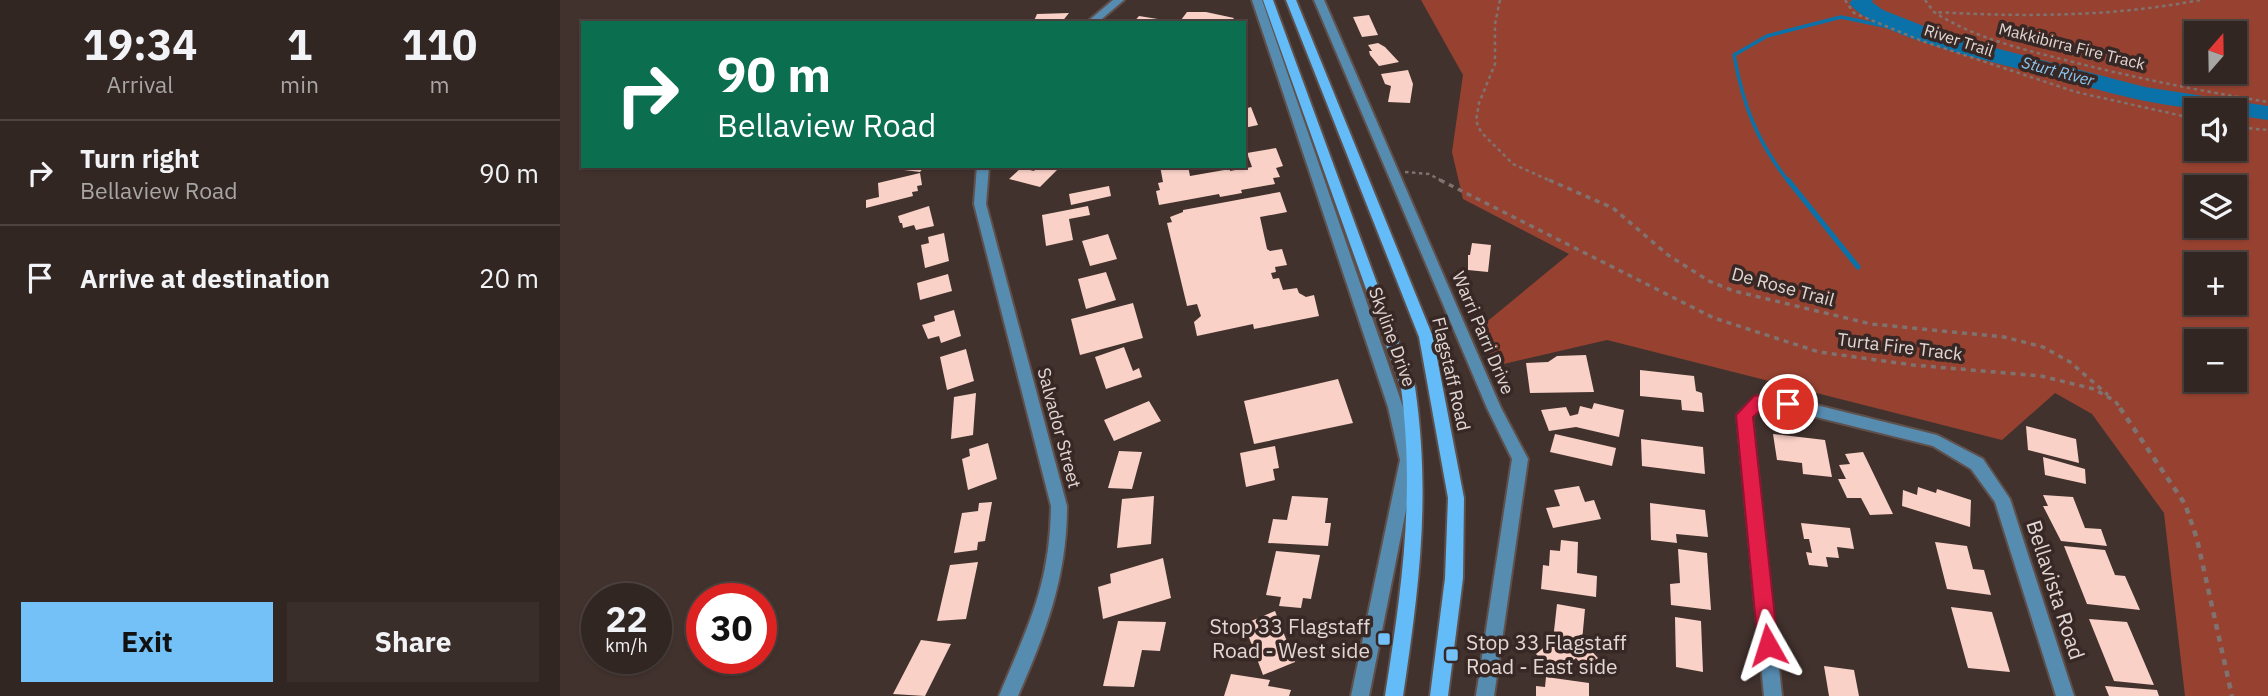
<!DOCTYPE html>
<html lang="en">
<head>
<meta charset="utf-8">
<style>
	body { margin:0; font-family:"IBM Plex Sans",sans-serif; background:#3a2e2a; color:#f1f3f6; height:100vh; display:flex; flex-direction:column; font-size:26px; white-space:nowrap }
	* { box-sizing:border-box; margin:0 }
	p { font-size:23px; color:#a8a5a5 }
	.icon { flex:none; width:38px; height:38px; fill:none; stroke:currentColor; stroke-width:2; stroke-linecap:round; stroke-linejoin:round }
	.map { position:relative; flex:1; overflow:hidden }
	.drawer { display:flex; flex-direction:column; background:#322622; width:560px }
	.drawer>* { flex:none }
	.hud { position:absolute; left:21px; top:21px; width:665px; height:147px; border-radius:0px; box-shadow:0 2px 5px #0004,0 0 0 2px #4d4340; background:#0b6e4f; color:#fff; overflow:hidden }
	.needle { width:46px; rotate:20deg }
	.controls { position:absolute; left:1624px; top:21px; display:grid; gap:14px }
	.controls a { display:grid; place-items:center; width:63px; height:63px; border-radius:0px; background:#322622; box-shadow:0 2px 5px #0004,0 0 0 2px #4d4340; font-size:35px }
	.speed { position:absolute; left:21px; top:583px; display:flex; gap:14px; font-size:35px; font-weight:700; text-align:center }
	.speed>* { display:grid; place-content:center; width:91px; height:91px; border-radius:50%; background:#322622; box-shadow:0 2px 5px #0004,0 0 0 2px #4d4340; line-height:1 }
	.speed small { font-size:18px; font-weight:400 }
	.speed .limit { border:10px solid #d22; background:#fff; color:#111 }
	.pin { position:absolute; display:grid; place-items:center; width:60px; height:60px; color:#fff; margin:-30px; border:4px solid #fff; border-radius:50%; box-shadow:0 2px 7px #0007 }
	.me { position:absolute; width:77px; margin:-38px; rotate:354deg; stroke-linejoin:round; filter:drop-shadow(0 0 5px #0008) }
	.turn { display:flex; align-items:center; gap:24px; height:147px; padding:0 21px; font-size:32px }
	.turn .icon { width:91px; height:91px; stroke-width:2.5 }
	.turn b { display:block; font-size:49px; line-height:60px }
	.eta { display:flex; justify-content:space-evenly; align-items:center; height:119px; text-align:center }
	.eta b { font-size:42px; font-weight:800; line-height:49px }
	.action { display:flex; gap:14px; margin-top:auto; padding:14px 21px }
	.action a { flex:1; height:80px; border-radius:0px; background:#73c1f6; color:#111; font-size:28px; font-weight:800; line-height:80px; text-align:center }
	.action a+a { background:#3a2e2a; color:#f1f3f6 }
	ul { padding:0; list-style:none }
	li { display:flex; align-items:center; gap:21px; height:105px; padding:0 21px; border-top:2px solid #4d4340 }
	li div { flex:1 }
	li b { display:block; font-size:26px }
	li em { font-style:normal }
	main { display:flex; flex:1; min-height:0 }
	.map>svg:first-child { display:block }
	.forest { fill:#974231; fill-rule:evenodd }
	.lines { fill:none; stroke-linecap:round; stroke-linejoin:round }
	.stream-far1 { stroke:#0a72a8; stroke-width:3.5 }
	.stream { stroke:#0a72a8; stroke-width:5 }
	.river { fill:#0a72a8; fill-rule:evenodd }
	.building { fill:#f9d1c7 }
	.minor-casing { stroke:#5f504c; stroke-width:4 }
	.secondary-casing { stroke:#5f504c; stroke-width:4 }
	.path-far2 { stroke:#80726f; stroke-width:2.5; stroke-dasharray:3.5 3.5; stroke-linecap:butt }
	.path-far1 { stroke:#80726f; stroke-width:3.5; stroke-dasharray:5 5; stroke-linecap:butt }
	.path { stroke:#80726f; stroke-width:4.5; stroke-dasharray:6 6; stroke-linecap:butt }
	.minor { fill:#578cb1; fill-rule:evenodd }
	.secondary { fill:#63bcf7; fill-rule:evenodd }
	.route { fill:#e11d48; stroke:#92132f; stroke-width:2 }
	.poi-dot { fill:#73c1f6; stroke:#382825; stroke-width:2.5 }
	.labels { text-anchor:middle; stroke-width:7; stroke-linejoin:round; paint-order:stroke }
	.far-street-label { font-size:16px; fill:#e1d7d4; stroke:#382825 }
	.far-water-label { font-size:16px; font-style:italic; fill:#8ac7f3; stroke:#382825 }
	.street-label { font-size:18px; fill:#e1d7d4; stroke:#382825 }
	.near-street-label { font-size:21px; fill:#e1d7d4; stroke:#382825 }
	.near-poi-label { font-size:21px; fill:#e1d7d4; stroke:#382825; text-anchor:end }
</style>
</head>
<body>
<main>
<section class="drawer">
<div class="eta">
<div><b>19:34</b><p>Arrival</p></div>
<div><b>1</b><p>min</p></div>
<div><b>110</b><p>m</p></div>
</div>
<ul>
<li><svg class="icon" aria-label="right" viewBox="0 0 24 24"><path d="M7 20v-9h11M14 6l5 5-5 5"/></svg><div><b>Turn right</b><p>Bellaview Road</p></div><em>90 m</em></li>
<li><svg class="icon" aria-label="arrive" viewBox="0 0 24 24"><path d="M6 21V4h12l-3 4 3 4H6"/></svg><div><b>Arrive at destination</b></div><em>20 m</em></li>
</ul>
<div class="action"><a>Exit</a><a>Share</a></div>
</section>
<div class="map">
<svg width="1708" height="696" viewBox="0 0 1708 696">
	<rect width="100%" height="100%" fill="#42322e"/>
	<path class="forest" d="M 861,0 L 1708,0 L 1708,696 L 1625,696 L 1604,513 L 1532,414 L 1495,393 L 1442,440 L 1047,340 L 935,366 L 918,329 L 1009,254 L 903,199 L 892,152 L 903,75 ZM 1636,33 L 1675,33 L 1675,72 L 1636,72 ZM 1636,110 L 1675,110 L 1675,149 L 1636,149 ZM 1636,187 L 1675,187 L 1675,226 L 1636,226 ZM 1636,264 L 1675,264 L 1675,303 L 1636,303 ZM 1636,341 L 1675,341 L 1675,380 L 1636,380 Z"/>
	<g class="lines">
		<path class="stream-far1" d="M 1229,182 C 1197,142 1183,105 1174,55 L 1207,36 L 1281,17 L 1353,32"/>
		<path class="stream" d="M 1228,180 L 1298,267"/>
		<path class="river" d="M 1292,0 L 1313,0 L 1312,2 L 1323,10 L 1389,36 L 1585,87 L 1708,106 L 1708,120 L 1675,115 L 1675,110 C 1644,110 1615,107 1585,101 C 1554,95 1523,85 1492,77 C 1449,66 1313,37 1289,3 Z"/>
	</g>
	<path class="building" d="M 627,12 L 646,12 L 674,18 L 670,23 L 621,20 Z
		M 509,13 L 501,23 L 473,23 L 477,14 Z
		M 809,15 L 818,35 L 802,37 L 793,17 Z
		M 579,16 L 604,20 L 602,23 L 573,23 Z
		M 818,43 L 825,47 L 839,62 L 819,66 L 810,55 L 809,51 L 812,51 L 808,45 Z
		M 848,70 L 853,84 L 850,103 L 828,102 L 831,86 L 825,84 L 821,74 Z
		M 691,107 L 698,125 L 684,128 L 684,109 Z
		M 716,148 L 723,166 L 716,168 L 720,177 L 713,178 L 715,184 L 681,190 L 682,193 L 660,197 L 659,194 L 599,205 L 596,191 L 600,190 L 598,183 L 603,182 L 600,166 L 628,166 L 630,176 L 670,169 L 670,171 L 692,167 L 687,153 Z
		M 338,166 L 365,166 L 360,172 L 336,169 Z
		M 478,166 L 501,166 L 480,187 L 449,179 L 461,168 L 474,171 Z
		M 360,173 L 362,185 L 357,186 L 358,191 L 352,192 L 353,196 L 306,208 L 306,200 L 319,197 L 318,183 Z
		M 549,186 L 551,196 L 511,205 L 509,194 Z
		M 720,192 L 727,212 L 700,217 L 707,249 L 710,251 L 722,249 L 727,265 L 715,267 L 716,272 L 711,273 L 713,279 L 719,278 L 723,290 L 737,288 L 739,293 L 746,297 L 754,295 L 759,316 L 694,329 L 693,324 L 637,336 L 634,322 L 641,316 L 637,304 L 627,306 L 607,223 L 612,222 L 610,217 L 623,212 L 623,210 Z
		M 369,206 L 374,226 L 356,230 L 354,225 L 343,228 L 342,223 L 340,223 L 338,216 Z
		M 528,206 L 530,215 L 509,219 L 513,240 L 486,246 L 482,215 Z
		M 384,233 L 389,261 L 365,268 L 361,245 L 369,243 L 368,237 Z
		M 548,234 L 557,259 L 530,266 L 522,241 Z
		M 912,243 L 931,245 L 928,272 L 908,270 L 908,255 L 910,255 Z
		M 546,272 L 556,300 L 526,309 L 518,279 Z
		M 388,274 L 392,291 L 360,300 L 357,283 Z
		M 573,303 L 583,338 L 520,355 L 511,319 Z
		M 394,310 L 401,336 L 381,343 L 379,336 L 368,339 L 362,325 L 375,321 L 374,316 Z
		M 564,347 L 573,371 L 579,368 L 582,377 L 546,389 L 535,357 Z
		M 406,349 L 414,381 L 387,390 L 380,357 Z
		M 1026,355 L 1034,392 L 970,393 L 966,363 L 988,362 L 997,356 Z
		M 1080,370 L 1134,376 L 1136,391 L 1142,393 L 1144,412 L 1122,410 L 1121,400 L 1080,396 Z
		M 778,379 L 793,423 L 694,444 L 684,401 Z
		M 416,393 L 413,435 L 391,439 L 394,397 Z
		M 589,401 L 601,421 L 554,441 L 544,420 Z
		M 1034,403 L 1064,410 L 1059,437 L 1016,427 L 989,431 L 981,410 L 1006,407 L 1010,416 L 1018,414 L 1020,406 L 1032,409 Z
		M 1466,426 L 1516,439 L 1519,463 L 1468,450 Z
		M 995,434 L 1056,448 L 1052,466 L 990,452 Z
		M 1213,434 L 1265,440 L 1272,477 L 1243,474 L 1242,463 L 1217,460 Z
		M 1081,439 L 1143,447 L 1145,474 L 1082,466 Z
		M 428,443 L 437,479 L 408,490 L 402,459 L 410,456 L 409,449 Z
		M 715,446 L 719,468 L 713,469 L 715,480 L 686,487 L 680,453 Z
		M 559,451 L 582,452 L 572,489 L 548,488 Z
		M 1303,452 L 1333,514 L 1310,515 L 1301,498 L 1287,498 L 1278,479 L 1286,479 L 1279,465 L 1290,464 L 1285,454 Z
		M 1483,457 L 1525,469 L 1526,484 L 1485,475 Z
		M 1019,486 L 1025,502 L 1034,500 L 1041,519 L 993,528 L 986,508 L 1000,506 L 994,490 Z
		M 1358,487 L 1376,493 L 1377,489 L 1411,500 L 1410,527 L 1342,506 L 1343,490 L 1357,495 Z
		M 1483,495 L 1513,497 L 1525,528 L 1541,529 L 1547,546 L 1501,541 L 1483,506 L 1488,506 Z
		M 594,496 L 591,544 L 557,548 L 562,499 Z
		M 732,496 L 768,498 L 765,523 L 771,523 L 768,546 L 708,543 L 713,519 L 727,520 Z
		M 432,502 L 425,541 L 418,542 L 417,550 L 394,553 L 402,513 L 418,511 L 419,503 Z
		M 1090,503 L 1145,510 L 1148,537 L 1116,534 L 1117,543 L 1091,540 Z
		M 1241,523 L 1290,528 L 1294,549 L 1277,547 L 1279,558 L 1266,557 L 1268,567 L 1249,565 L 1246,552 L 1252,553 L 1249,539 L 1244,539 Z
		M 1001,540 L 1018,542 L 1017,573 L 1037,576 L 1036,597 L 981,589 L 983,565 L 989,566 L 990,550 L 1000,551 Z
		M 1375,542 L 1407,546 L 1413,569 L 1424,570 L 1431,595 L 1387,589 Z
		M 1504,546 L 1545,550 L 1555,575 L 1565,576 L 1580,610 L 1527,604 Z
		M 1118,549 L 1147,553 L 1151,610 L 1111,605 L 1110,584 L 1120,583 Z
		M 716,551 L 760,555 L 751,599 L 743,598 L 741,608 L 719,606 L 721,597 L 706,595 Z
		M 603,558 L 611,598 L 543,619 L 538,587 L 551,583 L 550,574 Z
		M 418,562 L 406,619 L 377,621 L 390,565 Z
		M 997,604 L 1025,609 L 1022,641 L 1038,658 L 1025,668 L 1016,658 L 995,675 L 976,654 L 993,640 Z
		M 1391,607 L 1432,612 L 1450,672 L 1408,668 Z
		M 715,611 L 735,662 L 703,675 L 684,624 Z
		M 1115,617 L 1141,621 L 1143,672 L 1116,667 Z
		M 1529,619 L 1567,622 L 1594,685 L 1554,681 Z
		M 558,621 L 606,622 L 600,651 L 582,650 L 574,687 L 543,686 Z
		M 361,640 L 391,644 L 365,696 L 333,694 Z
		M 1264,666 L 1294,670 L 1299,696 L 1269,696 Z
		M 671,674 L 710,680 L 708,686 L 731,690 L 729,696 L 664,696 Z
		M 986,677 L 1029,683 L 1029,696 L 976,696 L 976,686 L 985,687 Z
		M 1545,686 L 1597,690 L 1599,696 L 1549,696 Z"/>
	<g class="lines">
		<g class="minor-casing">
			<path id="minor" d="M 553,0 L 564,0 L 537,23 L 526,23 Z
				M 692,0 L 702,0 L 843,407 L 856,460 L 809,696 L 791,696 L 840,460 L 828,407 Z
				M 754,0 L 764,0 L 941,408 L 968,459 L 934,696 L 916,696 L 952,459 L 927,408 Z
				M 417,166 L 429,166 L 426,204 L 507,506 C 507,577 486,632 458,696 L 439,696 C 468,626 490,585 491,506 L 414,204 Z
				M 1200,395 L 1228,398 L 1377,435 L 1423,459 L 1450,499 L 1514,696 L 1496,696 L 1435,502 L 1411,469 L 1373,446 L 1228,410 L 1203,407 L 1192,417 L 1222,696 L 1204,696 L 1177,415 L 1195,397 Z"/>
		</g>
		<g class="secondary-casing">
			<path id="secondary" d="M 703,0 L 713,0 L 855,387 C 871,497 859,588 843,696 L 825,696 C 842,588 855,497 841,387 Z
				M 726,0 L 736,0 L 873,337 L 904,498 L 903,578 L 888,696 L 870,696 L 885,578 L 888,498 L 859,337 Z"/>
		</g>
		<path class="path-far2" d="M 940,0 L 935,24 L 935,64 L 919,103 L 916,121 L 921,132 L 953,164 L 993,182
			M 1285,0 L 1294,13 L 1362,41 L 1516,92 L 1636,119
			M 1365,0 L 1374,12
			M 1640,0 C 1551,17 1464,17 1374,12 C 1414,38 1462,49 1509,61 C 1575,78 1641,91 1708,102
			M 1675,127 L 1708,130
			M 845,172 L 869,174 L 884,182"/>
		<path class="path-far1" d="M 880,180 L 1154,318 L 1259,352 L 1353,365 L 1481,376 L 1534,389 L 1555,401 L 1561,409
			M 989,180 L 1053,208 L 1108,255 L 1149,281 L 1174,291 L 1311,324 L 1444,337 L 1483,347 L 1510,362 L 1548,395"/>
		<path class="path" d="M 1560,408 L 1625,504 L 1637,539 L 1672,696"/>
		<use href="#minor" class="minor"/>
		<use href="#secondary" class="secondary"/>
	</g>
	<path class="route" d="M 1200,395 L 1234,399 L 1236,404 L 1234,408 L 1204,408 L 1193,417 L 1218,645 L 1215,652 L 1208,655 L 1201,652 L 1198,645 L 1176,415 L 1194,396 Z"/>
	<g class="poi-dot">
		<rect x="817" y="632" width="14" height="14" rx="3.5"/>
		<rect x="885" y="648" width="14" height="14" rx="3.5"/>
	</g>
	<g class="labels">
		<g class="far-street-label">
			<text transform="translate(1399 40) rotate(18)" y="6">River Trail</text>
			<text transform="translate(1512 46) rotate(14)" y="6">Makkibirra Fire Track</text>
		</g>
		<g class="far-water-label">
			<text transform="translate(1498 71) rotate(15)" y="6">Sturt River</text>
		</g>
		<g class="street-label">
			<text transform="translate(1223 287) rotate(15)" y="6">De Rose Trail</text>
			<text transform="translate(923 333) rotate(67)" y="6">Warri Parri Drive</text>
			<text transform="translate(832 337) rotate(70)" y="6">Skyline Drive</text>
			<text transform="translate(1340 347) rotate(7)" y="6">Turta Fire Track</text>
			<text transform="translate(891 374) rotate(77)" y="6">Flagstaff Road</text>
			<text transform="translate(499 428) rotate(75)" y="6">Salvador Street</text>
		</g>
		<g class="near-street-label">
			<text transform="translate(1495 590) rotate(72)" y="7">Bellavista Road</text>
		</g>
		<g class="near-poi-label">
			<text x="810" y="634">Stop 33 Flagstaff<tspan x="810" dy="24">Road - West side</tspan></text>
			<text x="906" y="650" text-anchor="start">Stop 33 Flagstaff<tspan x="906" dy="24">Road - East side</tspan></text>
		</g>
	</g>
</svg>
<div class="controls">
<a><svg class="needle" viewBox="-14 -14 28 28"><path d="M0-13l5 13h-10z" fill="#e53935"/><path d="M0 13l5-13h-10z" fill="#a8a5a5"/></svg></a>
<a><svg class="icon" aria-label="sound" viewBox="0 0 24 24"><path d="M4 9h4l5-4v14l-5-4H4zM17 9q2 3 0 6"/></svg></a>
<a><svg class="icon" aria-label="layers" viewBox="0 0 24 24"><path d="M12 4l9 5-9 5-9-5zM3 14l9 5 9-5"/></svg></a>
<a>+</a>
<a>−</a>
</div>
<div class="speed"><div>22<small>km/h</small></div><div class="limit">30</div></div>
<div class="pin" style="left:1228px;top:404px;background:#d93025"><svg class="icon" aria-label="arrive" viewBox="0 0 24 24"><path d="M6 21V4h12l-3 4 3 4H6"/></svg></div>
<svg class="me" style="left:1208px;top:645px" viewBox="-20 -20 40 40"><path d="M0-17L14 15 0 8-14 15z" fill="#e11d48" stroke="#fff" stroke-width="4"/></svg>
<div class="hud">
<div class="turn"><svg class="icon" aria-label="right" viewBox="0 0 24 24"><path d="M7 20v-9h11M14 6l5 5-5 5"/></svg><div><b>90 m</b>Bellaview Road</div></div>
</div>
</div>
</main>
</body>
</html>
